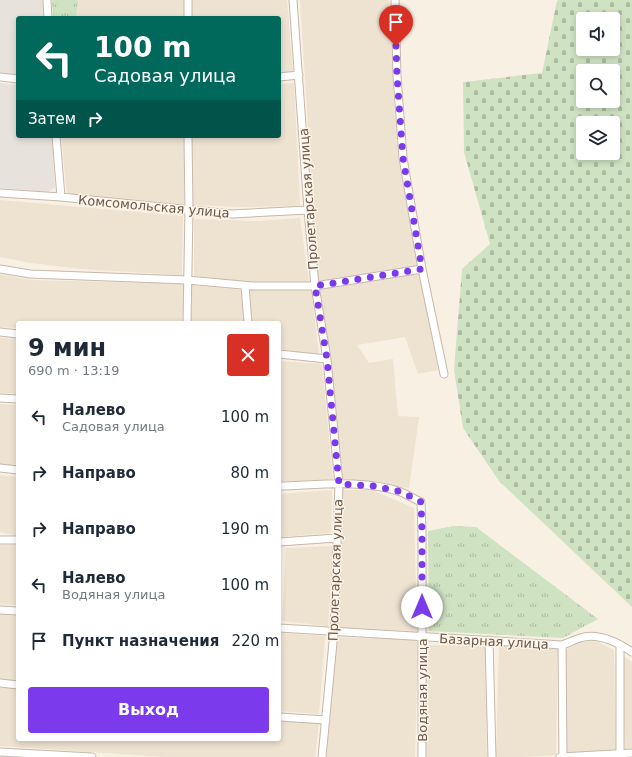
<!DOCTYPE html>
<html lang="ru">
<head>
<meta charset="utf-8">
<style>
	body { margin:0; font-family:"DejaVu Sans",sans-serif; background:#f2f2f3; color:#1f2937; height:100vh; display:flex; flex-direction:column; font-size:15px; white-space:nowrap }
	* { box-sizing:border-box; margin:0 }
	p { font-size:13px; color:#747a83 }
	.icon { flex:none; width:22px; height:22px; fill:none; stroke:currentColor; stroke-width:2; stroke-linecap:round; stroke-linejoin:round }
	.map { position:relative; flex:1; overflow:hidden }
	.panel { position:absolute; left:16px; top:321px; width:265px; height:420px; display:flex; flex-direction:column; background:#fff; border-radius:4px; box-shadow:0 2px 6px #0003 }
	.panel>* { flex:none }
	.hud { position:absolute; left:16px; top:16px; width:265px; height:122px; border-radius:4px; box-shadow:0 2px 6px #0003; background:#00695c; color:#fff; overflow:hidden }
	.controls { position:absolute; left:576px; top:12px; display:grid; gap:8px }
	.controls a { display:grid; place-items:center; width:44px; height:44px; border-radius:4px; background:#fff; box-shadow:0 2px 6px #0003; font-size:20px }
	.pin { position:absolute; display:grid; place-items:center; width:34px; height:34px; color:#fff; margin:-41px -17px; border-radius:50% 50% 50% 0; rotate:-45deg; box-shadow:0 0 4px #0007 }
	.pin .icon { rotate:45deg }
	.me { position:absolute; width:44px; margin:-22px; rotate:0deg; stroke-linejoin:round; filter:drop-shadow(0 0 3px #0008) }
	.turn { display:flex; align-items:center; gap:14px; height:84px; padding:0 12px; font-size:18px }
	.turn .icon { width:52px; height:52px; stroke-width:2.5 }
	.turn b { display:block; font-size:28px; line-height:34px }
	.then { display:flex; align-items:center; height:38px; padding:0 12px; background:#0003; gap:8px; font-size:15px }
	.round { display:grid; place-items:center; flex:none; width:42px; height:42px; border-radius:4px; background:#f2f2f3 }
	.overview { display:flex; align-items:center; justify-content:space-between; height:68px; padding:0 12px }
	h1 { font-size:24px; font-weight:600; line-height:30px }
	.button { display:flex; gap:8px; margin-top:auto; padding:8px 12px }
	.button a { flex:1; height:46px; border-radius:4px; background:#7c3aed; color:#fff; font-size:16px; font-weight:600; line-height:46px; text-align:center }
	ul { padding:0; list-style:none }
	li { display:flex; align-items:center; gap:12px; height:56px; padding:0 12px }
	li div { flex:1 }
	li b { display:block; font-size:15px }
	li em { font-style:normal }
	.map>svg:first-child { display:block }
	.residential { fill:#eee2d1 }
	.industrial { fill:#e8e2dc }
	.grass { fill:url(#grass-tufts) }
	.cemetery { fill:url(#cemetery-stones); fill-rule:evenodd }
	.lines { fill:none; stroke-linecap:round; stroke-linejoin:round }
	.street-casing { stroke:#c7b8ab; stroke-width:9 }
	.street { stroke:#fff; stroke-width:7 }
	.route { stroke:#7c3aed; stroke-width:7; stroke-dasharray:0 12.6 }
	.labels { text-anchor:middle; stroke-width:3; stroke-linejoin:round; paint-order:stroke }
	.street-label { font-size:13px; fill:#6c584c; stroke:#fcf4e7 }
</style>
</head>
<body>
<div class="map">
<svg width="632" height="757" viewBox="0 0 632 757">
	<defs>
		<pattern id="grass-tufts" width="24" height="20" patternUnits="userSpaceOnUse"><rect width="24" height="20" fill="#cfe3c3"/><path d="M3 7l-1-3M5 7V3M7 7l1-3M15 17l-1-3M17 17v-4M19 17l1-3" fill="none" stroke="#acbba1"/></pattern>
		<pattern id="cemetery-stones" width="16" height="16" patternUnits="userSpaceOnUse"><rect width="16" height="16" fill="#cfe3c3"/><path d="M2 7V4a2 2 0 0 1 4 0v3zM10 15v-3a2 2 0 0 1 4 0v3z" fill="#acbba1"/></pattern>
	</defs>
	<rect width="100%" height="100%" fill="#f8f0e2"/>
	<path class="residential" d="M 78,0 L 184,0 L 184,18 L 76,18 Z
		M 191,0 L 287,0 L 293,73 L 279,74 L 279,18 L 191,18 Z
		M 300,0 L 389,0 L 394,105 L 399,163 L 418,267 L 318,283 Z
		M 294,83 L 300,206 L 243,207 L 192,205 L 191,136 L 279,136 L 279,84 Z
		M 61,136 L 184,136 L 184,206 L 67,195 Z
		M 0,200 L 183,216 L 182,275 L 81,269 L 31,263 L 0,257 Z
		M 300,218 L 309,282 L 250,282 L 194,276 L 194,219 L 260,221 Z
		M 419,272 L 438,370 L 418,374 L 405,337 L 357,345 L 369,363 L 393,359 L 398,416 L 419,417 L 409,488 L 343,479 L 332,368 L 319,287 Z
		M 0,274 L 31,280 L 185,284 L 182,323 L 18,323 L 18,328 L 0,327 Z
		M 190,285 L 242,290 L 244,323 L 189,323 Z
		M 250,288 L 311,288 L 319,355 L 279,349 L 279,323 L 251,323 Z
		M 0,338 L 18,339 L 18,394 L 0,393 Z
		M 279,361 L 322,364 L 333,479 L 279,482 Z
		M 0,404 L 18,405 L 18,466 L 0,464 Z
		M 0,475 L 18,477 L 18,536 L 0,532 Z
		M 332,490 L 331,533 L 279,537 L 279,494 Z
		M 343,490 L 372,490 L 414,508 L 417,631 L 336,628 Z
		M 0,545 L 18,545 L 18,605 L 0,604 Z
		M 333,546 L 328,626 L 282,621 L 286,548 Z
		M 0,613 L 18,614 L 18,682 L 0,679 Z
		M 279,633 L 325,636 L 319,714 L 279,711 Z
		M 336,637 L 418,640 L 415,757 L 326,757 Z
		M 584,640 L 598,642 L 614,650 L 616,750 L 567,752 L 564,651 Z
		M 507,643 L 558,647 L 556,755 L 524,757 L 496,757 L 499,646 Z
		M 426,645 L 485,646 L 487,757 L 425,757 Z
		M 621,655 L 632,662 L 632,748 L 625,749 Z
		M 0,686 L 18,688 L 18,739 L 279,739 L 279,720 L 319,723 L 315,757 L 166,757 L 0,746 Z"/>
	<path class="industrial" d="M 0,0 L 44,0 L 45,18 L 18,18 L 18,76 L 0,74 Z
		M 0,83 L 18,85 L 18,136 L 52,136 L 55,187 L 48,192 L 0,188 Z"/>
	<path class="grass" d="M 52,0 L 78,0 L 76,18 L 53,18 Z
		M 453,526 L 476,527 L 598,619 L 563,638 L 429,631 L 428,531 Z"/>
	<path class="cemetery" d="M 559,0 L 632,0 L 632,607 L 499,481 L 463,428 L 454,370 L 462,269 L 490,244 L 464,152 L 463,82 L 542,73 L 557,1 ZM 583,19 L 613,19 L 613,49 L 583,49 ZM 583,71 L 613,71 L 613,101 L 583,101 ZM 583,123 L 613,123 L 613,153 L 583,153 Z"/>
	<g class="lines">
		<g class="street-casing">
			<path id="street" d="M 47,0 L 48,18
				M 293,0 L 308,210 L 315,286 L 327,359 L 339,484 L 334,632 L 322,757
				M 395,0 L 397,76 L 403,158 L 422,269 L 444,374
				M 188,18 L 188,0
				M 0,77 L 18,79
				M 279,77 L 299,75
				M 56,136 L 61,197
				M 0,193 L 61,197 L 232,214 L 308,210
				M 0,269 L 30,274 L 187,280 L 253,286 L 315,286 L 422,269
				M 245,286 L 248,323
				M 187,323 L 189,210 L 188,136
				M 0,332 L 18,334
				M 279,354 L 327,359
				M 0,398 L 18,399
				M 0,468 L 18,470
				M 279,486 C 319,485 363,479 401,492 C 408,495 414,499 421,502 L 422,532 L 422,757
				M 0,540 L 18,540
				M 279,542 L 337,538
				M 0,610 L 18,611
				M 279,628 L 562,645 C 568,643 574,640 580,638 C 598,632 617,642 632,652
				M 489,640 L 492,757
				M 562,645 L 563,757
				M 620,645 L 620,757
				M 0,683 L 18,685
				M 279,717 L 326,720
				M 0,752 L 92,757
				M 560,757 L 632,753"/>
		</g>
		<use href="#street" class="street"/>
	</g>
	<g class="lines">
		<path class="route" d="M 396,46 L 397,76 L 403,158 L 422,269 L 315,286 L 327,359 L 339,484 L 374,486 L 402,492 L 421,502 L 422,532 L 422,607"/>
	</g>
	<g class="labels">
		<g class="street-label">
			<text transform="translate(308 199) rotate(-94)" y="5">Пролетарская улица</text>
			<text transform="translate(154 206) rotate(5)" y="5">Комсомольская улица</text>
			<text transform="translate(335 570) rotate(-88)" y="5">Пролетарская улица</text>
			<text transform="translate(494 641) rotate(3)" y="5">Базарная улица</text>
			<text transform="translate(422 690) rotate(-90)" y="5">Водяная улица</text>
		</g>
	</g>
</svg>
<div class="controls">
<a><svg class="icon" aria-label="sound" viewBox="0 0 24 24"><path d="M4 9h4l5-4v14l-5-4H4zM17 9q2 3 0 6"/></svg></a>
<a><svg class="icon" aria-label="search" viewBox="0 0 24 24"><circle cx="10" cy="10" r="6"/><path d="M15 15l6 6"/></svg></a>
<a><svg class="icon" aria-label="layers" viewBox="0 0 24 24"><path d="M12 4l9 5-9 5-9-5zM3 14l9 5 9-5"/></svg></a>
</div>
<div class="pin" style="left:396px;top:46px;background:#d93025"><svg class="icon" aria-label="arrive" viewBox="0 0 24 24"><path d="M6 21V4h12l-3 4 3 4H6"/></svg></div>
<svg class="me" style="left:422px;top:607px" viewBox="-20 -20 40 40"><circle r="19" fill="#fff"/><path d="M0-13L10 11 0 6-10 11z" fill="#7c3aed"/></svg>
<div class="hud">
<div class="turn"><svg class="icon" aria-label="left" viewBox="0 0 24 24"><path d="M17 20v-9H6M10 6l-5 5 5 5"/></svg><div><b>100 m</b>Садовая улица</div></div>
<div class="then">Затем<svg class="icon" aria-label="right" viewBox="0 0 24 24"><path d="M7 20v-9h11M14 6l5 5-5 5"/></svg></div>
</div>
<section class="panel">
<div class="overview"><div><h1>9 мин</h1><p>690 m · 13:19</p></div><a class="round" style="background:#d93025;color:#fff"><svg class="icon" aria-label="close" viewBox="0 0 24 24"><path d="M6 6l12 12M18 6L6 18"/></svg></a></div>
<ul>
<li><svg class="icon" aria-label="left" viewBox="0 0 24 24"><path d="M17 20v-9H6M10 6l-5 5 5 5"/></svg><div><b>Налево</b><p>Садовая улица</p></div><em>100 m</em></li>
<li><svg class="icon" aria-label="right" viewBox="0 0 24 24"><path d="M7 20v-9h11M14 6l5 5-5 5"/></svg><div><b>Направо</b></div><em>80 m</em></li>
<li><svg class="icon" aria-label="right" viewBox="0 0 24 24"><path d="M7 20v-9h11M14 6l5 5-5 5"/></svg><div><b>Направо</b></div><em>190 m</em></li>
<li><svg class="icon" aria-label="left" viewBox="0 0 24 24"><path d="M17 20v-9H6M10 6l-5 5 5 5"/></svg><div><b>Налево</b><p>Водяная улица</p></div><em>100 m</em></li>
<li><svg class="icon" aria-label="arrive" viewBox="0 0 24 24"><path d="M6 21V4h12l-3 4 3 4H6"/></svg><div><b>Пункт назначения</b></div><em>220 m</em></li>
</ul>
<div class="button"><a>Выход</a></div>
</section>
</div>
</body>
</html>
